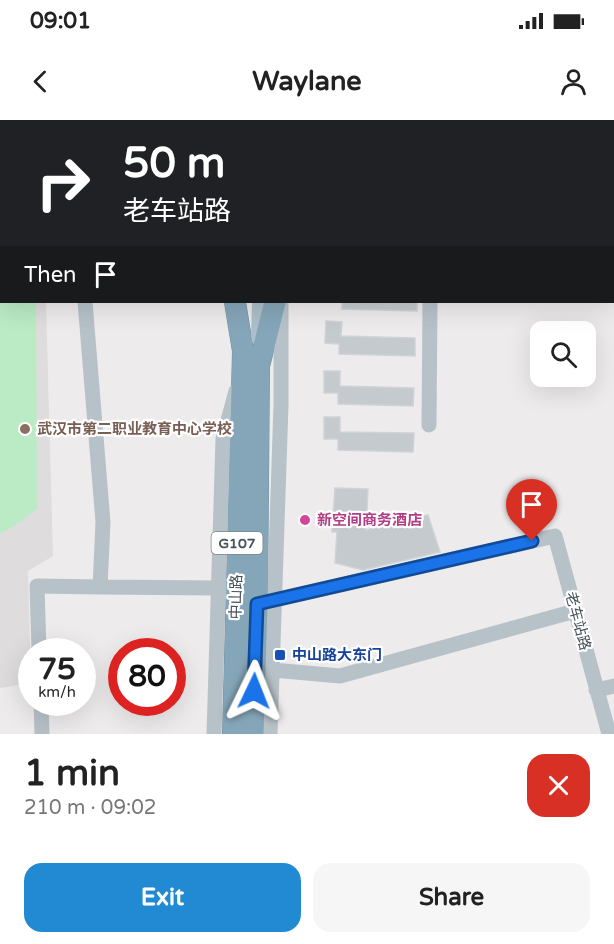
<!DOCTYPE html>
<html lang="en">
<head>
<meta charset="utf-8">
<style>
	body { margin:0; font-family:"Varela Round","Noto Sans SC",sans-serif; background:#f6f6f6; color:#222; height:100vh; display:flex; flex-direction:column; font-size:22px; white-space:nowrap }
	* { box-sizing:border-box; margin:0 }
	p { font-size:20px; color:#767676 }
	.icon { flex:none; width:33px; height:33px; fill:none; stroke:currentColor; stroke-width:2; stroke-linecap:round; stroke-linejoin:round }
	.map { position:relative; height:614px; overflow:hidden }
	.sheet { display:flex; flex-direction:column; background:#fff; flex:1 }
	.sheet>* { flex:none }
	.top-card { position:absolute; left:0px; top:0px; width:615px; height:183px; box-shadow:0 6px 24px #0002; background:#202124; color:#fff; overflow:hidden }
	.buttons { position:absolute; left:530px; top:201px; display:grid; gap:12px }
	.buttons a { display:grid; place-items:center; width:66px; height:66px; border-radius:12px; background:#fff; box-shadow:0 6px 24px #0002; font-size:30px }
	.speed { position:absolute; left:18px; top:518px; display:flex; gap:12px; font-size:30px; font-weight:700; text-align:center }
	.speed>* { display:grid; place-content:center; width:78px; height:78px; border-radius:50%; background:#fff; box-shadow:0 6px 24px #0002; line-height:1 }
	.speed small { font-size:15px; font-weight:400 }
	.speed .limit { border:9px solid #d22; background:#fff; color:#111 }
	.pin { position:absolute; display:grid; place-items:center; width:51px; height:51px; color:#fff; margin:-62px -26px; border-radius:50% 50% 50% 0; rotate:-45deg; box-shadow:0 0 6px #0007 }
	.pin .icon { rotate:45deg }
	.me { position:absolute; width:66px; margin:-33px; rotate:2deg; stroke-linejoin:round; filter:drop-shadow(0 0 4px #0008) }
	.turn { display:flex; align-items:center; gap:21px; height:126px; padding:0 24px; font-size:27px }
	.turn .icon { width:78px; height:78px; stroke-width:2.5 }
	.turn b { display:block; font-size:42px; line-height:51px }
	.then { display:flex; align-items:center; height:57px; padding:0 24px; background:#0003; gap:12px; font-size:22px }
	.round { display:grid; place-items:center; flex:none; width:63px; height:63px; border-radius:18px; background:#f6f6f6 }
	.overview { display:flex; align-items:center; justify-content:space-between; height:102px; padding:0 24px }
	h1 { font-size:36px; font-weight:700; line-height:45px }
	.primary-button { display:flex; gap:12px; margin-top:auto; padding:12px 24px }
	.primary-button a { flex:1; height:69px; border-radius:18px; background:#218ad2; color:#fff; font-size:24px; font-weight:700; line-height:69px; text-align:center }
	.primary-button a+a { background:#f6f6f6; color:#222 }
	.status { display:flex; justify-content:space-between; align-items:center; height:42px; padding:0 30px; background:#fff; direction:ltr }
	.status svg { height:16px; fill:currentColor }
	header { display:flex; justify-content:space-between; align-items:center; height:78px; padding:0 24px; background:#fff; font-size:27px; font-weight:700 }
	.map>svg:first-child { display:block }
	.education { fill:#dfdcdd }
	.green { fill:#baebc5 }
	.building { fill:#c5cace; stroke:#cfd3d7; stroke-width:1.5 }
	.lines { fill:none; stroke-linecap:round; stroke-linejoin:round }
	.highway-casing { stroke:#7091a4; stroke-width:22 }
	.minor { stroke:#b7c2c8; stroke-width:15 }
	.major { stroke:#acbfca; stroke-width:18 }
	.highway { stroke:#85a6b9; stroke-width:21 }
	.route-casing { stroke:#114b97; stroke-width:15 }
	.route { stroke:#1a73e8; stroke-width:10 }
	.education-dot { fill:#8d6e63; stroke:#fff; stroke-width:2 }
	.hotel-dot { fill:#d1479c; stroke:#fff; stroke-width:2 }
	.transit-dot { fill:#1a4fb4; stroke:#fff; stroke-width:2 }
	.labels { text-anchor:middle; stroke-width:4.5; stroke-linejoin:round; paint-order:stroke }
	.shield { fill:#fff; stroke:#7d868a; stroke-width:1.5 }
	.shield-label { font-size:14px; font-weight:bold; fill:#455258 }
	.education-label { font-size:15px; font-weight:bold; fill:#785e54; stroke:#fff; text-anchor:start }
	.hotel-label { font-size:15px; font-weight:bold; fill:#b23c85; stroke:#fff; text-anchor:start }
	.street-label { font-size:15px; fill:#455258; stroke:#fff }
	.transit-label { font-size:15px; font-weight:bold; fill:#164399; stroke:#fff; text-anchor:start }
</style>
</head>
<body>
<div class="status"><b>09:01</b><svg viewBox="0 0 49 12"><path d="M0 12V9h3v3zM5 12V6h3v6zM10 12V3h3v9zM15 12V0h3v12zM26 1h20v11H26zM47 4h2v5h-2z"/></svg></div>
<header><svg class="icon" aria-label="back" viewBox="0 0 24 24"><path d="M15 5l-7 7 7 7"/></svg>Waylane<svg class="icon" aria-label="person" viewBox="0 0 24 24"><circle cx="12" cy="8" r="4"/><path d="M4 21q1-7 8-7t8 7"/></svg></header>
<div class="map">
<svg width="614" height="614" viewBox="0 0 614 614">
	<rect width="100%" height="100%" fill="#eeebec"/>
	<path class="education" d="M 0,122 L 2,122 L 2,182 L 46,182 L 53,436 L 28,451 L 31,563 L 0,568 Z"/>
	<path class="green" d="M 0,130 L 2,130 L 2,182 L 36,182 L 37,389 L 11,408 L 0,413 Z"/>
	<path class="building" d="M 0,0 L 43,0 L 43,2 L 2,2 L 2,10 L 0,10 Z
		M 337,0 L 438,0 L 438,2 L 337,2 Z
		M 342,182 L 417,182 L 417,191 L 342,189 Z
		M 326,201 L 342,202 L 341,216 L 415,218 L 415,236 L 339,234 L 339,224 L 325,223 Z
		M 324,251 L 340,251 L 340,266 L 414,268 L 413,286 L 338,284 L 338,273 L 324,273 Z
		M 324,297 L 340,297 L 340,312 L 414,313 L 413,332 L 338,330 L 338,319 L 324,319 Z
		M 335,368 L 368,369 L 366,410 L 428,395 L 440,432 L 363,450 L 335,443 L 337,412 L 332,412 Z"/>
	<g class="lines">
		<g class="highway-casing">
			<path id="highway" d="M 231,2 L 231,0
				M 288,2 L 288,0
				M 233,614 L 243,231 L 235,182
				M 253,614 L 257,484 L 259,246 L 275,182"/>
		</g>
		<path class="minor" d="M 62,0 L 62,2
			M 0,34 L 2,34
			M 429,305 L 430,182
			M 100,467 L 218,468 L 226,470
			M 257,484 L 555,416 L 609,614
			M 39,531 L 37,466 L 100,467 L 103,402 L 85,182
			M 273,550 L 340,556 L 575,491
			M 596,570 L 614,566
			M 41,582 L 42,614
			M 214,614 L 223,319 L 236,271
			M 270,614 L 281,285 L 281,182"/>
		<path class="major" d="M 250,2 L 250,0
			M 267,2 L 267,0
			M 260,217 L 261,182"/>
		<use href="#highway" class="highway"/>
	</g>
	<g class="lines">
		<g class="route-casing">
			<path id="route" d="M 254,571 L 257,484 L 532,421"/>
		</g>
		<use href="#route" class="route"/>
	</g>
	<circle class="education-dot" cx="25" cy="309" r="6"/>
	<circle class="hotel-dot" cx="305" cy="400" r="6"/>
	<rect class="transit-dot" x="274" y="529" width="12" height="12" rx="3"/>
	<g class="labels">
		<rect class="shield" x="211.5" y="412" width="51" height="22" rx="4.5"/>
		<g class="shield-label">
			<text x="237" y="428">G107</text>
		</g>
		<g class="education-label">
			<text x="37" y="314">武汉市第二职业教育中心学校</text>
		</g>
		<g class="hotel-label">
			<text x="317" y="405">新空间商务酒店</text>
		</g>
		<g class="street-label">
			<text transform="translate(236 477) rotate(-89)" y="5">中山路</text>
			<text transform="translate(578 501) rotate(75)" y="5">老车站路</text>
		</g>
		<g class="transit-label">
			<text x="292" y="540">中山路大东门</text>
		</g>
	</g>
</svg>
<div class="buttons">
<a><svg class="icon" aria-label="search" viewBox="0 0 24 24"><circle cx="10" cy="10" r="6"/><path d="M15 15l6 6"/></svg></a>
</div>
<div class="speed"><div>75<small>km/h</small></div><div class="limit">80</div></div>
<div class="pin" style="left:532px;top:421px;background:#d93025"><svg class="icon" aria-label="arrive" viewBox="0 0 24 24"><path d="M6 21V4h12l-3 4 3 4H6"/></svg></div>
<svg class="me" style="left:254px;top:571px" viewBox="-20 -20 40 40"><path d="M0-17L14 15 0 8-14 15z" fill="#1a73e8" stroke="#fff" stroke-width="4"/></svg>
<div class="top-card">
<div class="turn"><svg class="icon" aria-label="right" viewBox="0 0 24 24"><path d="M7 20v-9h11M14 6l5 5-5 5"/></svg><div><b>50 m</b>老车站路</div></div>
<div class="then">Then<svg class="icon" aria-label="arrive" viewBox="0 0 24 24"><path d="M6 21V4h12l-3 4 3 4H6"/></svg></div>
</div>
</div>
<section class="sheet">
<div class="overview"><div><h1>1 min</h1><p>210 m · 09:02</p></div><a class="round" style="background:#d93025;color:#fff"><svg class="icon" aria-label="close" viewBox="0 0 24 24"><path d="M6 6l12 12M18 6L6 18"/></svg></a></div>
<div class="primary-button"><a>Exit</a><a>Share</a></div>
</section>
</body>
</html>
